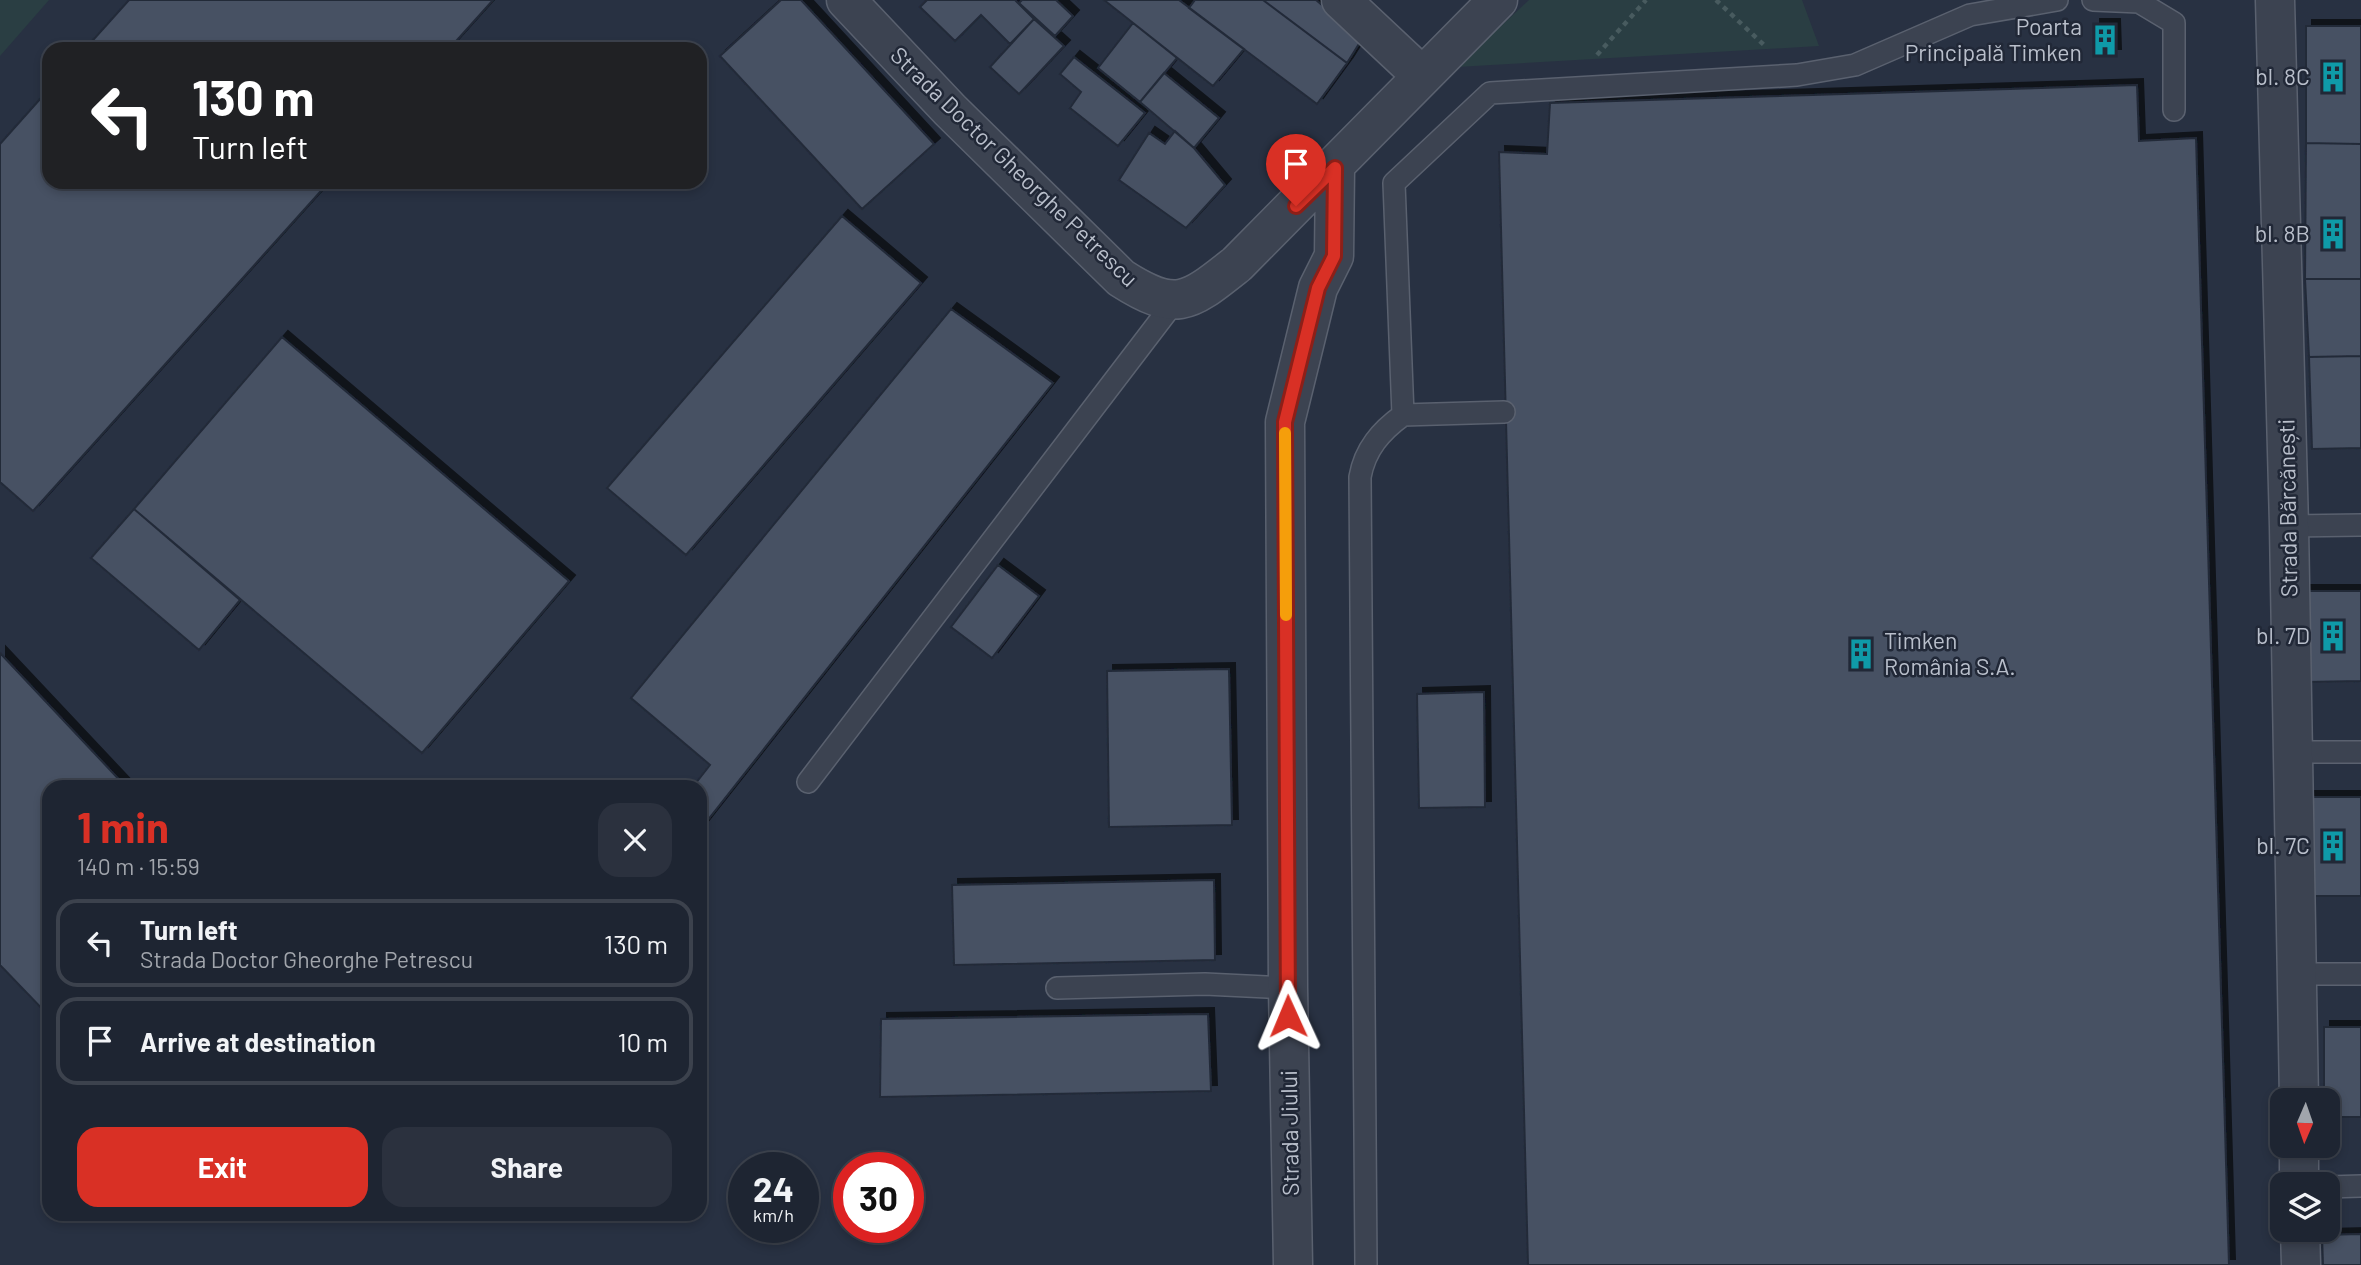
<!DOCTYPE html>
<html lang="en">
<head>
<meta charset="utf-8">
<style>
	body { margin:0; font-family:Barlow,sans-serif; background:#2b313e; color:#f1f3f6; height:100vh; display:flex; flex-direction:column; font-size:26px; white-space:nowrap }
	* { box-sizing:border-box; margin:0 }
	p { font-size:23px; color:#a1a5ac }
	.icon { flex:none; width:38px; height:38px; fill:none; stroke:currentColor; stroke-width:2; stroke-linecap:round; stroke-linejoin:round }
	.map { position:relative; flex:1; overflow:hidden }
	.side { position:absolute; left:42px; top:780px; width:665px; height:441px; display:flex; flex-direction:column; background:#1e2532; border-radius:21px; box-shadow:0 4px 10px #0003,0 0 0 2px #3c424d }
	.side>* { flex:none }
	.top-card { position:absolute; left:42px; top:42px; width:665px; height:147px; border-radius:21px; box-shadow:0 4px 10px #0003,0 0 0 2px #3c424d; background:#202124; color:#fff; overflow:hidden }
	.needle { width:46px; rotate:182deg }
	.tools { position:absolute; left:2270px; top:1088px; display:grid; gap:14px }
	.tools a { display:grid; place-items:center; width:70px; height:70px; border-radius:14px; background:#1e2532; box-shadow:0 4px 10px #0003,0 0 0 2px #3c424d; font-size:35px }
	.speed { position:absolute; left:728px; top:1152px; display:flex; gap:14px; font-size:35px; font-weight:700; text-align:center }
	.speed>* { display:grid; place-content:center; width:91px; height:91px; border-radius:50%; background:#1e2532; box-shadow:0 4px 10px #0003,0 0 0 2px #3c424d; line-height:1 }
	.speed small { font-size:18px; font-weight:400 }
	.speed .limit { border:10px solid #d22; background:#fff; color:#111 }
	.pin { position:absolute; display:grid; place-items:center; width:60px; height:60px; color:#fff; margin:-72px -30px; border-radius:50% 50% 50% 0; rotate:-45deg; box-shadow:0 0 7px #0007 }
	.pin .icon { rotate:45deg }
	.me { position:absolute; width:77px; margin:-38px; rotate:359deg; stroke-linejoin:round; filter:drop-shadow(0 0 5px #0008) }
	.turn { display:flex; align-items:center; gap:24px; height:147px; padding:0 35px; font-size:32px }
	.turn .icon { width:91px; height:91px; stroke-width:2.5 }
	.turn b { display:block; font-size:49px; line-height:60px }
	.round { display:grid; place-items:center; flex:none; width:74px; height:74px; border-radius:21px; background:#2b313e }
	.head { display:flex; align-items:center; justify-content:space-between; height:119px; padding:0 35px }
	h1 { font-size:42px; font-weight:700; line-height:52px; color:#d93025 }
	.button { display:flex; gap:14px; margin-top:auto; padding:14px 35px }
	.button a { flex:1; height:80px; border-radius:21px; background:#d93025; color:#fff; font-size:28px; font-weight:700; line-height:80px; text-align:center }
	.button a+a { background:#2b313e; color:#f1f3f6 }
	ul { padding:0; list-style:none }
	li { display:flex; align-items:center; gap:21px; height:88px; margin:0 14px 10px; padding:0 21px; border:4px solid #3c424d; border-radius:21px }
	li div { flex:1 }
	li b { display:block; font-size:26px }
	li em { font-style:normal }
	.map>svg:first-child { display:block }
	.green { fill:#2a3e43 }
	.building { fill:#475163; stroke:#232a39; stroke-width:2; filter:url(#shadow) }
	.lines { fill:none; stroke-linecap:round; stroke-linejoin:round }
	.lane-casing { stroke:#5a616f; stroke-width:24 }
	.street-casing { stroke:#5a616f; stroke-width:41 }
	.path { stroke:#485b5f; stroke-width:4.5; stroke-dasharray:5 5; stroke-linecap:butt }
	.lane { stroke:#3c4351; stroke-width:21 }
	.street { stroke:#3c4351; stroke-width:38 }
	.route-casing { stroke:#8d1f18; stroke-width:18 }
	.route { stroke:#d93025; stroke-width:12 }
	.slow { stroke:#f59e0b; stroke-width:12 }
	.labels { text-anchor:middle; stroke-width:5; stroke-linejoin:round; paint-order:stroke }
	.poi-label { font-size:23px; fill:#b9bfcb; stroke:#212837; text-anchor:end }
	.street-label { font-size:23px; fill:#b9bfcb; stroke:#212837 }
</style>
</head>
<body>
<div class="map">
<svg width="2361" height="1265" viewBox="0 0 2361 1265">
	<defs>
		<filter id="shadow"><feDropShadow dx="6" dy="-6" stdDeviation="0" flood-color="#0009"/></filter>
	</defs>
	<rect width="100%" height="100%" fill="#283142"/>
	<path class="green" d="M 0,0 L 49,0 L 0,56 Z
		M 1529,0 L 1802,0 L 1819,46 L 1457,67 Z"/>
	<path class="building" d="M 129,0 L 493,0 L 449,49 L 85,49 Z
		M 781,0 L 801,0 L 934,144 L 862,209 L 720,56 Z
		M 927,0 L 1015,0 L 1034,19 L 1010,44 L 981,15 L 955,41 L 920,7 Z
		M 1022,0 L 1056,0 L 1073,16 L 1055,36 L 1019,3 Z
		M 1104,0 L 1179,0 L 1244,49 L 1213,86 Z
		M 1195,0 L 1263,0 L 1347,63 L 1317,104 L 1189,8 Z
		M 1263,0 L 1316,0 L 1362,39 L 1347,63 Z
		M 1034,19 L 1064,46 L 1019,94 L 990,67 Z
		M 1133,23 L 1177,58 L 1140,102 L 1098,68 Z
		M 2094,25 L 2114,25 L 2115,55 L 2095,55 Z
		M 2306,26 L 2361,26 L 2361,144 L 2306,143 Z
		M 1074,57 L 1145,113 L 1118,146 L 1070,108 L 1081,92 L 1060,74 Z
		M 1164,73 L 1219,118 L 1194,148 L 1140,102 Z
		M 2137,85 L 2139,141 L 2196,138 L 2229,1265 L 1528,1265 L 1499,152 L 1547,154 L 1550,103 Z
		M 49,89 L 49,182 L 329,182 L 33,511 L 0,482 L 0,144 Z
		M 1175,131 L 1194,148 L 1225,185 L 1186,228 L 1119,180 L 1149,133 L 1165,144 Z
		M 2306,143 L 2361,144 L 2361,279 L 2305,279 Z
		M 842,216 L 921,283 L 686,555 L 607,488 Z
		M 2305,279 L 2361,279 L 2361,356 L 2309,357 Z
		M 951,309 L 1053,383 L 703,826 L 700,824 L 700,788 L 692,788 L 710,765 L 631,698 Z
		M 282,337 L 569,581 L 422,753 L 134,509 Z
		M 2361,356 L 2361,448 L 2312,449 L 2309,357 Z
		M 134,509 L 240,600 L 199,650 L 91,558 Z
		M 998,565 L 1039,596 L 992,658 L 951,627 Z
		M 2305,591 L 2361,591 L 2361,681 L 2305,682 Z
		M 0,653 L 127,788 L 49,788 L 49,1016 L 0,965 Z
		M 1229,669 L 1232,825 L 1109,827 L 1107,671 Z
		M 1484,692 L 1485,807 L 1419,808 L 1417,694 Z
		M 2305,797 L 2361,797 L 2361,896 L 2306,896 Z
		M 1214,880 L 1215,960 L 954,965 L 952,885 Z
		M 1208,1014 L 1211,1091 L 880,1097 L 881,1019 Z
		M 2324,1027 L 2361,1027 L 2361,1117 L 2328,1117 L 2328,1101 L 2324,1101 Z
		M 2361,1234 L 2361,1265 L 2323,1265 L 2322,1235 Z"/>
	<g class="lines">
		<g class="lane-casing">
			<path id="lane" d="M 2093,0 L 2139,2
				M 2141,0 L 2139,2 L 2174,23 L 2174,110
				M 1403,415 L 1504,412
				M 2289,526 L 2361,525
				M 2292,752 L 2361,752
				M 808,782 L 1175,301
				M 2299,974 L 2361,974
				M 1057,988 L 1205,984 L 1288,988
				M 2328,1187 L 2361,1186
				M 1366,1265 L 1360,477 C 1365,449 1381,431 1403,415 L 1394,183 L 1490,93 L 1797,75 L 1855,65 L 1970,15 L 2057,0"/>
		</g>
		<g class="street-casing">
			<path id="street" d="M 846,0 L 950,110 L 1121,278 C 1177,314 1189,302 1237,264 L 1498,0
				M 1341,0 L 1421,75
				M 2275,0 L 2289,526 L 2299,1101
				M 2299,1146 L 2299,1185
				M 2300,1230 L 2301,1265
				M 1293,1265 L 1288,988 L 1285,422 L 1318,288 L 1334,256 L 1335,168"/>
		</g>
		<path class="path" d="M 1716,0 L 1764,45
			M 1597,55 L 1646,0"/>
		<use href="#lane" class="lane"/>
		<use href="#street" class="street"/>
	</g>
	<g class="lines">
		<g class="route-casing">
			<path id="route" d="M 1288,1016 L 1285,422 L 1318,288 L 1334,256 L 1335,168 L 1296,206"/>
		</g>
		<use href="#route" class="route"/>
		<path class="slow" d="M 1285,433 L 1286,615"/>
	</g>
	<defs>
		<g id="building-bare" transform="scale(2.415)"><path d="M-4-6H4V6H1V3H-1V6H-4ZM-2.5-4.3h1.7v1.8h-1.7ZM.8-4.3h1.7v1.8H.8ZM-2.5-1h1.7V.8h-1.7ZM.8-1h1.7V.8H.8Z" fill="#0f9aa8" stroke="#212837" stroke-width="2.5" paint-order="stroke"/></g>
	</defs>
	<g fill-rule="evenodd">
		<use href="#building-bare" x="2105" y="40"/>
		<use href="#building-bare" x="2333" y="77"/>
		<use href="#building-bare" x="2333" y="234"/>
		<use href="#building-bare" x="2333" y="636"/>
		<use href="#building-bare" x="1861" y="654"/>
		<use href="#building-bare" x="2333" y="846"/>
	</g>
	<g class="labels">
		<g class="poi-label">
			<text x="2082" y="35">Poarta<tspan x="2082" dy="26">Principală Timken</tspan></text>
			<text x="2310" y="85">bl. 8C</text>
			<text x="2310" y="242">bl. 8B</text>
			<text x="2310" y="644">bl. 7D</text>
			<text x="1884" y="649" text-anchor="start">Timken<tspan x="1884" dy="26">România S.A.</tspan></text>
			<text x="2310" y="854">bl. 7C</text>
		</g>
		<g class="street-label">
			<text transform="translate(1014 167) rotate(44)" y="8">Strada Doctor Gheorghe Petrescu</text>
			<text transform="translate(2288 508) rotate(-91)" y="8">Strada Bărcănești</text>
			<text transform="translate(1290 1133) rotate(-91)" y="8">Strada Jiului</text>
		</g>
	</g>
</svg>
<div class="tools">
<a><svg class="needle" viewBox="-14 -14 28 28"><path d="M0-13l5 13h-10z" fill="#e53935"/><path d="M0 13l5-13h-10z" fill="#a1a5ac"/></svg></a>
<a><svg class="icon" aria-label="layers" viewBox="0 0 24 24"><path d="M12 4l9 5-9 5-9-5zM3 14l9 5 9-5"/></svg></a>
</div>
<div class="speed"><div>24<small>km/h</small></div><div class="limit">30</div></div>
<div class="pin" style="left:1296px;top:206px;background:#d93025"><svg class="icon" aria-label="arrive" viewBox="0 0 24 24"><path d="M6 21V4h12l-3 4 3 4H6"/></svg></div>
<svg class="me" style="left:1288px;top:1016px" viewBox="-20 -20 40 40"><path d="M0-17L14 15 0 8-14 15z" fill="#d93025" stroke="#fff" stroke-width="4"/></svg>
<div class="top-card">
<div class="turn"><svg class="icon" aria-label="left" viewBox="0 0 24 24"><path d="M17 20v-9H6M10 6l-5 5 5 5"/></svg><div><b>130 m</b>Turn left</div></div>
</div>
<section class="side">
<div class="head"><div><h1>1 min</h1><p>140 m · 15:59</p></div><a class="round"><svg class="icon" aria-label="close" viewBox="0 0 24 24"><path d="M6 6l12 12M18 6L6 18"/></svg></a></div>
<ul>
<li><svg class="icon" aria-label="left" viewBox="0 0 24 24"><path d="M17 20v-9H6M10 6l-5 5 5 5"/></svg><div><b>Turn left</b><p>Strada Doctor Gheorghe Petrescu</p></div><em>130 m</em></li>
<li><svg class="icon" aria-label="arrive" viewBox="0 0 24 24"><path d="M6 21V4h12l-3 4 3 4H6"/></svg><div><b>Arrive at destination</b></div><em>10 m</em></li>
</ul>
<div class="button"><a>Exit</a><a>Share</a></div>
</section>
</div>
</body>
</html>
